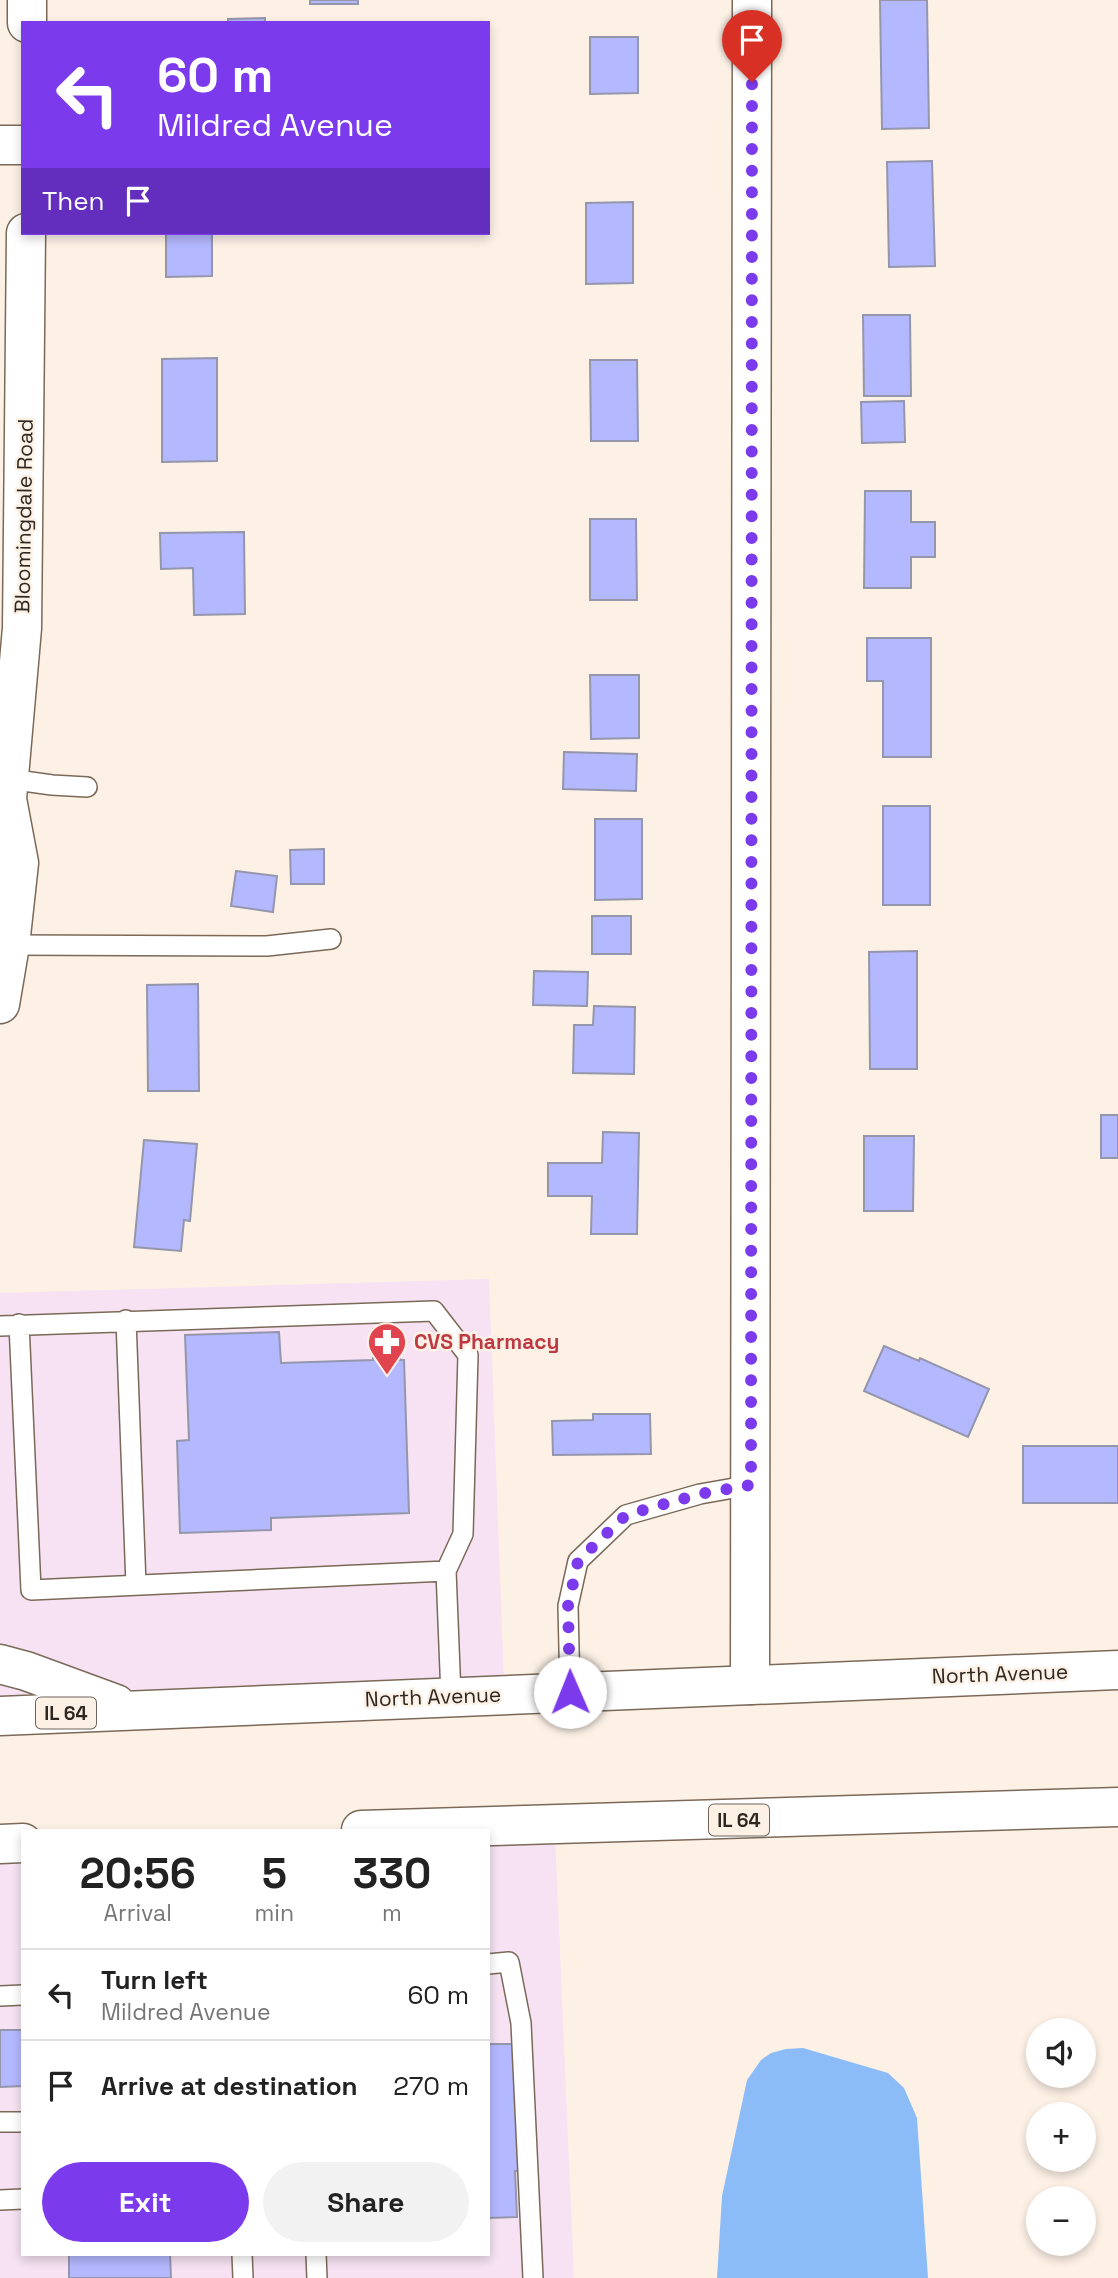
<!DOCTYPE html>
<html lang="en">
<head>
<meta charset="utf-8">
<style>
	body { margin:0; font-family:"Space Grotesk",sans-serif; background:#f2f2f2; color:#222; height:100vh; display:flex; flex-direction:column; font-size:26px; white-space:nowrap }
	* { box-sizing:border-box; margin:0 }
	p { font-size:23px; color:#767676 }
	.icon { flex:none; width:38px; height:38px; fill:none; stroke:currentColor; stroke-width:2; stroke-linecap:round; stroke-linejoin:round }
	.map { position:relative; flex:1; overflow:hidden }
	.drawer { position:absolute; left:21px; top:1829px; width:469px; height:427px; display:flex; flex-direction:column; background:#fff; border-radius:0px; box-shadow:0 4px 10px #0003 }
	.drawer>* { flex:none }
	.hud { position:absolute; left:21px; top:21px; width:469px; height:214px; border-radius:0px; box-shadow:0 4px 10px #0003; background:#7c3aed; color:#fff; overflow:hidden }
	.buttons { position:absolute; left:1026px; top:2018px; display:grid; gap:14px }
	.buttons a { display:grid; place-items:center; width:70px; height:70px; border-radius:50%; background:#fff; box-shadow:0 4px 10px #0003; font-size:35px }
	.pin { position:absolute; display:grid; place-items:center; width:60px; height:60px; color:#fff; margin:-72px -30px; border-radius:50% 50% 50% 0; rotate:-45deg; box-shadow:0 0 7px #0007 }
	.pin .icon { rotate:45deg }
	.me { position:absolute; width:77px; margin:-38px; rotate:359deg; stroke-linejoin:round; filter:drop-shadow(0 0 5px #0008) }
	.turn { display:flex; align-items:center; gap:24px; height:147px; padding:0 21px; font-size:32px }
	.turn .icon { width:91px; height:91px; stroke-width:2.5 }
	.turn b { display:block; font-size:49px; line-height:60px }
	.then { display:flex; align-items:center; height:66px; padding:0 21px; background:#0003; gap:14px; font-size:26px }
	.eta { display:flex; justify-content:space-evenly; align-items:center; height:119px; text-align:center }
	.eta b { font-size:42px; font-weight:700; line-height:49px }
	.primary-button { display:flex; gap:14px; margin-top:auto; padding:14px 21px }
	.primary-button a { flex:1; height:80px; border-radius:42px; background:#7c3aed; color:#fff; font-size:28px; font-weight:700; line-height:80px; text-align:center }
	.primary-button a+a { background:#f2f2f2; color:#222 }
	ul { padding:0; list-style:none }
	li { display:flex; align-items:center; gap:21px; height:91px; padding:0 21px; border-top:2px solid #e0e0e0 }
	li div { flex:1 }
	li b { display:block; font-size:26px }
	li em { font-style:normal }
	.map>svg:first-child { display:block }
	.commercial { fill:#f6e2f2 }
	.water { fill:#8bbcf7 }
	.building { fill:#b4b8fe; stroke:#9496ac; stroke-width:2 }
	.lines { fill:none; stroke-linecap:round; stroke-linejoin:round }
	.service-casing { stroke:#7a6958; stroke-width:22 }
	.minor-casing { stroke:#7a6958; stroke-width:41 }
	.secondary-casing { stroke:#7a6958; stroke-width:41 }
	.primary-casing { stroke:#7a6958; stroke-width:41 }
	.service { stroke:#fff; stroke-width:19 }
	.minor { stroke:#fff; stroke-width:38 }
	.secondary { stroke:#fff; stroke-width:38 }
	.primary { stroke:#fff; stroke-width:38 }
	.route { stroke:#7c3aed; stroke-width:12; stroke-dasharray:0 21.6 }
	.labels { text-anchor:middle; stroke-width:5; stroke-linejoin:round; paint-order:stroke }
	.shield { fill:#fdf1e6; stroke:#6d645c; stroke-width:2 }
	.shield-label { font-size:19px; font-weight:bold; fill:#2f2821 }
	.street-label { font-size:21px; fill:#2f2821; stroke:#fdf1e6 }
	.health-label { font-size:21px; font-weight:bold; fill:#be3a42; stroke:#fdf1e6; text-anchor:start }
</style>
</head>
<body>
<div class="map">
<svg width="1118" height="2278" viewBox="0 0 1118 2278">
	<rect width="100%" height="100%" fill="#fdf1e6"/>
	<path class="commercial" d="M 489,1279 L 504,1682 L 0,1704 L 0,1293 Z
		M 555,1835 L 574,2278 L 0,2278 L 0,1855 L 23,1854 L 23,2254 L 488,2254 L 488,1837 Z"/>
	<path class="water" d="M 803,2048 L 888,2073 L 904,2088 L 917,2118 L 928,2278 L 717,2278 L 722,2196 L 747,2080 L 761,2060 L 771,2053 L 786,2049 Z"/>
	<path class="building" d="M 310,0 L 358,0 L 358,4 L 310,4 Z
		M 880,0 L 927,0 L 929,128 L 882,129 Z
		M 265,18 L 265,23 L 228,23 L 228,19 Z
		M 590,37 L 638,37 L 638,93 L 590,94 Z
		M 932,161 L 935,266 L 889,267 L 887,162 Z
		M 633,202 L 633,283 L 586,284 L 586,203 Z
		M 166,233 L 212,233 L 212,276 L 166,277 Z
		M 863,315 L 910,315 L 911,396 L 864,396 Z
		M 217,358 L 217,461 L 162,462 L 162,359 Z
		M 590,360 L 637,360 L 638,441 L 591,441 Z
		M 904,401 L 905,442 L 862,443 L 861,402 Z
		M 865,491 L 911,491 L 911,522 L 935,522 L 935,557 L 911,557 L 911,588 L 864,588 Z
		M 590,519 L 636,519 L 637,600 L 590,600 Z
		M 244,532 L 245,614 L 194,615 L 193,568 L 161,569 L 160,533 Z
		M 867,638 L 931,638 L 931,757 L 883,757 L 883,681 L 867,681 Z
		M 590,675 L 639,675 L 639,738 L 591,739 Z
		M 564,752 L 637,754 L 636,791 L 563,789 Z
		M 883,806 L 930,806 L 930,905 L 883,905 Z
		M 595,819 L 642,819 L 642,899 L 595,900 Z
		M 324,849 L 324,884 L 291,884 L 290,850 Z
		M 236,871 L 277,876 L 273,912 L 231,906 Z
		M 592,916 L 631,916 L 631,954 L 592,954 Z
		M 917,951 L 917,1069 L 870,1069 L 869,952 Z
		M 534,971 L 588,972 L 587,1006 L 533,1005 Z
		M 198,984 L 199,1091 L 148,1091 L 147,985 Z
		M 594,1006 L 635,1007 L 634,1074 L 573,1073 L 574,1025 L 593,1025 Z
		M 1101,1115 L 1118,1115 L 1118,1158 L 1101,1158 Z
		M 603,1132 L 639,1133 L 637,1234 L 591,1234 L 592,1196 L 548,1196 L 548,1163 L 602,1163 Z
		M 864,1136 L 914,1136 L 913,1211 L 864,1211 Z
		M 144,1140 L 197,1144 L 190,1221 L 184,1220 L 181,1251 L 134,1247 Z
		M 399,1328 L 400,1360 L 404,1360 L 409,1513 L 271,1518 L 271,1530 L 180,1533 L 177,1441 L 189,1440 L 185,1335 L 279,1332 L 281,1363 L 373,1360 L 373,1329 Z
		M 884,1346 L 919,1361 L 920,1358 L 989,1389 L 968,1437 L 864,1391 Z
		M 593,1414 L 650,1414 L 651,1454 L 553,1455 L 552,1421 L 593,1420 Z
		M 1023,1446 L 1118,1446 L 1118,1503 L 1023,1503 Z
		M 0,2030 L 23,2030 L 23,2086 L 0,2087 Z
		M 488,2044 L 515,2044 L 520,2171 L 515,2171 L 517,2217 L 488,2218 Z
		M 69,2254 L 170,2254 L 171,2278 L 69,2278 Z"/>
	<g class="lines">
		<g class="service-casing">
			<path id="service" d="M 9,779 L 52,785 L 87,787
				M 10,945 L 267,946 L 331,939
				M 126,1320 L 136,1585
				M 19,1324 L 31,1590 L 446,1571
				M 0,1326 L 434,1311 L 468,1355 L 463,1534 L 446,1571 L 451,1696
				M 570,1692 L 568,1606 L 578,1561 L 626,1515 L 700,1494 L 751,1485
				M 488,1964 L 509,1962 L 521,2023 L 533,2278
				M 0,1996 L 23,1995
				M 0,2122 L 23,2122
				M 0,2200 L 23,2199
				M 242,2254 L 243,2278
				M 316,2254 L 317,2278"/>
		</g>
		<g class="minor-casing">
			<path id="minor" d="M 0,145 L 23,145
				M 750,1685 L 752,0"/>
		</g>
		<g class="secondary-casing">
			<path id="secondary" d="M 27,23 L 27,0
				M 0,1004 L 10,945 L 19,863 L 7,799 L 22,628 L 26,233"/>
		</g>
		<g class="primary-casing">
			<path id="primary" d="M 0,1664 L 26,1671 L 116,1704
				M 0,1716 L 1118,1670
				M 361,1830 L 1118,1807
				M 0,1844 L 23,1843"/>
		</g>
		<use href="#service" class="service"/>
		<use href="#minor" class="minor"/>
		<use href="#secondary" class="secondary"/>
		<use href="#primary" class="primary"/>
	</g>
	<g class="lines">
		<path class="route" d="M 570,1692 L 568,1606 L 578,1561 L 626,1515 L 700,1494 L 751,1485 L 752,82"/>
	</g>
	<defs>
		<g id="pharmacy-pin" transform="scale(2.0125)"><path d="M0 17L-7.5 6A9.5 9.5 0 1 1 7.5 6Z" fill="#e0444e" stroke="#fdf1e6"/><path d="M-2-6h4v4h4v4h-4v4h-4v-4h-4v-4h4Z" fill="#fff"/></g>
	</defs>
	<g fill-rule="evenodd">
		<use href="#pharmacy-pin" x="387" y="1342"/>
	</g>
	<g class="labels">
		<g class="shield">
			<rect x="36" y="1697.5" width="60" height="31" rx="5"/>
			<rect x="709" y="1804.5" width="60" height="31" rx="5"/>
		</g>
		<g class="shield-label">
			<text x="66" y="1720">IL 64</text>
			<text x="739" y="1827">IL 64</text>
		</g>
		<g class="street-label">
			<text transform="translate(24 516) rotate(-89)" y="7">Bloomingdale Road</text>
			<text transform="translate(1000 1674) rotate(-2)" y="7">North Avenue</text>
			<text transform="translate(433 1697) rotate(-2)" y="7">North Avenue</text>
		</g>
		<g class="health-label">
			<text x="414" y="1349">CVS Pharmacy</text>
		</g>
	</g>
</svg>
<div class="buttons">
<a><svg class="icon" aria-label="sound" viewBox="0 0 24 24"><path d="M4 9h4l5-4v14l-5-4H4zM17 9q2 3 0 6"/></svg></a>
<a>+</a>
<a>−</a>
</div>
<div class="pin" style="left:752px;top:82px;background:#d93025"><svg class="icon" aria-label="arrive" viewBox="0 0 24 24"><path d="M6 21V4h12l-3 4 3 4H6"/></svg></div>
<svg class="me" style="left:570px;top:1692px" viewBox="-20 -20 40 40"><circle r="19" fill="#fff"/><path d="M0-13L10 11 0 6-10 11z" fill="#7c3aed"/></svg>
<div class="hud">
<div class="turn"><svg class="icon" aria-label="left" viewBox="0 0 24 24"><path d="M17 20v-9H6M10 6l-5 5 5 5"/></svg><div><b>60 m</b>Mildred Avenue</div></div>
<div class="then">Then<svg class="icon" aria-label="arrive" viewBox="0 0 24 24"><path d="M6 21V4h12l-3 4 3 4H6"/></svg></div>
</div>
<section class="drawer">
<div class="eta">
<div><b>20:56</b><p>Arrival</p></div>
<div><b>5</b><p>min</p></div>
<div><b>330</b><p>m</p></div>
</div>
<ul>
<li><svg class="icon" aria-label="left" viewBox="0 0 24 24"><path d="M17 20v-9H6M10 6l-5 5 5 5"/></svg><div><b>Turn left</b><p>Mildred Avenue</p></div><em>60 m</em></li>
<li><svg class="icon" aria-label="arrive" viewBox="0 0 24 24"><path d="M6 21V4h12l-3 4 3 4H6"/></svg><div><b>Arrive at destination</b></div><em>270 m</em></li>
</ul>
<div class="primary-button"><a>Exit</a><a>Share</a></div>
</section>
</div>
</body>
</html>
